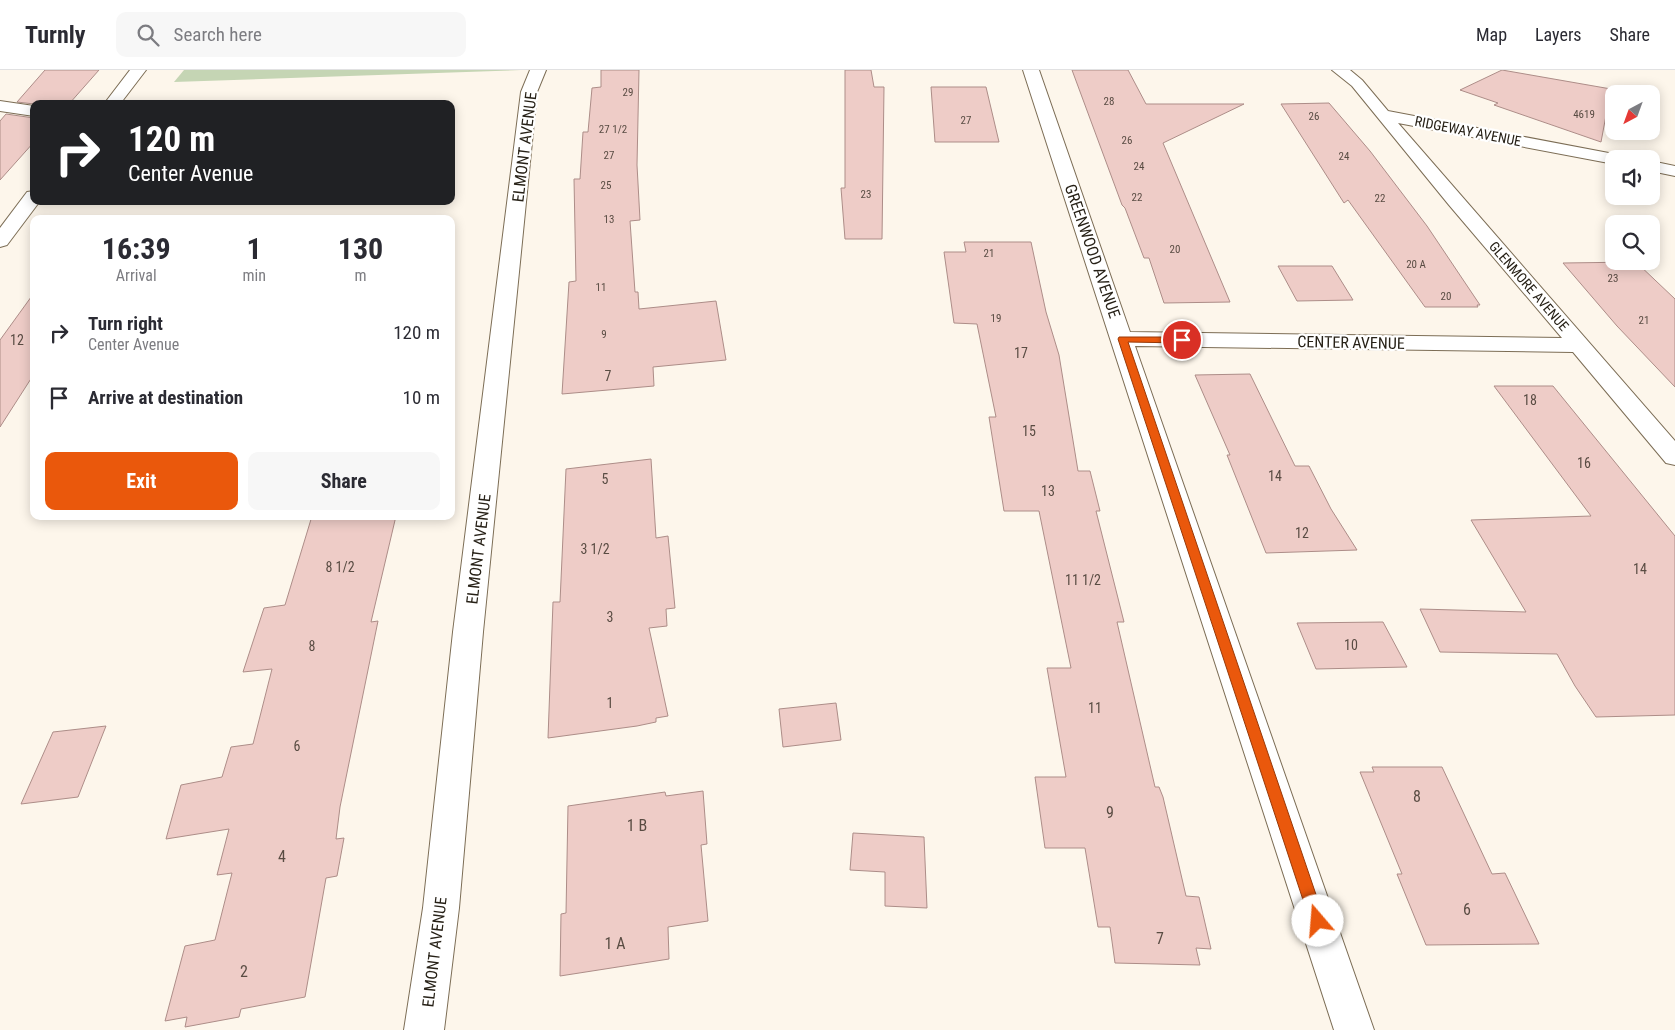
<!DOCTYPE html>
<html lang="en">
<head>
<meta charset="utf-8">
<style>
	body { margin:0; font-family:"Roboto Condensed",sans-serif; background:#f7f7f7; color:#2b2b33; height:100vh; display:flex; flex-direction:column; font-size:19px; white-space:nowrap }
	* { box-sizing:border-box; margin:0 }
	p { font-size:16px; color:#7c7c81 }
	.icon { flex:none; width:28px; height:28px; fill:none; stroke:currentColor; stroke-width:2; stroke-linecap:round; stroke-linejoin:round }
	.map { position:relative; flex:1; overflow:hidden }
	.details { position:absolute; left:30px; top:145px; width:425px; height:305px; display:flex; flex-direction:column; background:#fff; border-radius:10px; box-shadow:0 2px 12px #0003 }
	.details>* { flex:none }
	.hud { position:absolute; left:30px; top:30px; width:425px; height:105px; border-radius:10px; box-shadow:0 2px 12px #0003; background:#202124; color:#fff; overflow:hidden }
	.needle { width:32px; rotate:221deg }
	.buttons { position:absolute; left:1605px; top:15px; display:grid; gap:10px }
	.buttons a { display:grid; place-items:center; width:55px; height:55px; border-radius:10px; background:#fff; box-shadow:0 2px 12px #0003; font-size:25px }
	.pin { position:absolute; display:grid; place-items:center; width:42px; height:42px; color:#fff; margin:-21px; border:2px solid #fff; border-radius:50%; box-shadow:0 1px 5px #0007 }
	.me { position:absolute; width:55px; margin:-28px; rotate:342deg; stroke-linejoin:round; filter:drop-shadow(0 0 4px #0008) }
	.turn { display:flex; align-items:center; gap:18px; height:105px; padding:0 15px; font-size:22px }
	.turn .icon { width:65px; height:65px; stroke-width:2.5 }
	.turn b { display:block; font-size:35px; line-height:42px }
	.eta { display:flex; justify-content:space-evenly; align-items:center; height:85px; text-align:center }
	.eta b { font-size:30px; font-weight:700; line-height:35px }
	.button { display:flex; gap:10px; margin-top:auto; padding:10px 15px }
	.button a { flex:1; height:58px; border-radius:10px; background:#ea580c; color:#fff; font-size:20px; font-weight:700; line-height:58px; text-align:center }
	.button a+a { background:#f7f7f7; color:#2b2b33 }
	ul { padding:0; list-style:none }
	li { display:flex; align-items:center; gap:15px; height:65px; padding:0 15px }
	li div { flex:1 }
	li b { display:block; font-size:19px }
	li em { font-style:normal }
	header { display:flex; align-items:center; gap:30px; box-sizing:border-box; height:70px; padding:0 25px; background:#fff; border-bottom:1px solid #e1e1e2 }
	header strong { font-size:24px }
	nav { display:flex; gap:28px; margin-inline-start:auto; font-size:18px }
	.search { width:350px; height:45px; background:#f7f7f7; display:flex; align-items:center; gap:12px; box-sizing:border-box; padding:0 18px; border-radius:10px; color:#7c7c81; font-size:19px }
	.map>svg:first-child { display:block }
	.green { fill:#c5d5b4 }
	.building { fill:#eeccc7; stroke:#ad8d88 }
	.lines { fill:none; stroke-linecap:round; stroke-linejoin:round }
	.street-casing { stroke:#7c6d55; stroke-width:2 }
	.street { fill:#fff; fill-rule:evenodd }
	.route { fill:#ea580c; stroke:#983908 }
	.labels { text-anchor:middle; stroke-width:4.5; stroke-linejoin:round; paint-order:stroke }
	.far-number-label { font-size:11px; fill:#594c43 }
	.far-street-label { font-size:14px; fill:#272117; stroke:#fff }
	.number-label { font-size:14px; fill:#594c43 }
	.street-label { font-size:16px; fill:#272117; stroke:#fff }
	.near-number-label { font-size:16px; fill:#594c43 }
</style>
</head>
<body>
<header>
<strong>Turnly</strong>
<div class="search"><svg class="icon" aria-label="search" viewBox="0 0 24 24"><circle cx="10" cy="10" r="6"/><path d="M15 15l6 6"/></svg>Search here</div>
<nav><a>Map</a><a>Layers</a><a>Share</a></nav>
</header>
<div class="map">
<svg width="1675" height="960" viewBox="0 0 1675 960">
	<rect width="100%" height="100%" fill="#fdf6eb"/>
	<path class="green" d="M 184,0 L 521,0 L 174,12 Z"/>
	<path class="building" d="M 45,0 L 99,0 L 69,34 L 34,34 L 17,32 Z
		M 601,0 L 639,0 L 637,95 L 640,150 L 630,151 L 635,222 L 638,222 L 639,239 L 716,231 L 726,290 L 653,297 L 654,316 L 562,324 L 569,212 L 576,211 L 574,109 L 580,109 L 583,62 L 588,62 L 592,18 L 601,17 Z
		M 845,0 L 871,0 L 874,17 L 884,17 L 882,169 L 845,169 L 841,118 L 845,118 Z
		M 1072,0 L 1128,0 L 1146,34 L 1244,34 L 1163,73 L 1230,232 L 1164,233 L 1149,188 L 1144,188 L 1125,138 L 1122,135 Z
		M 1502,0 L 1611,19 L 1601,72 L 1494,35 L 1498,33 L 1460,20 Z
		M 931,17 L 986,17 L 999,72 L 935,72 Z
		M 1329,33 L 1370,81 L 1427,156 L 1480,235 L 1477,235 L 1478,237 L 1425,237 L 1348,130 L 1344,133 L 1281,34 Z
		M 6,44 L 34,48 L 34,72 L 0,110 L 0,51 Z
		M 964,172 L 1031,172 L 1046,242 L 1059,285 L 1078,401 L 1090,401 L 1100,441 L 1096,441 L 1124,552 L 1117,552 L 1155,717 L 1159,717 L 1163,727 L 1186,826 L 1199,827 L 1211,879 L 1196,878 L 1200,895 L 1115,893 L 1110,857 L 1098,857 L 1085,778 L 1045,778 L 1035,707 L 1066,707 L 1047,598 L 1071,598 L 1039,441 L 1004,441 L 989,347 L 996,347 L 977,254 L 954,253 L 944,182 L 966,182 Z
		M 1636,192 L 1675,229 L 1675,317 L 1617,256 L 1563,193 Z
		M 1278,196 L 1332,196 L 1353,230 L 1297,231 Z
		M 34,223 L 34,304 L 0,357 L 0,270 Z
		M 1250,304 L 1295,396 L 1309,396 L 1331,439 L 1357,480 L 1266,483 L 1227,385 L 1230,385 L 1195,305 Z
		M 1494,316 L 1553,316 L 1675,466 L 1675,645 L 1596,647 L 1575,616 L 1557,584 L 1440,582 L 1420,539 L 1526,542 L 1471,450 L 1591,446 Z
		M 651,389 L 656,468 L 668,466 L 675,538 L 666,539 L 667,556 L 649,558 L 668,646 L 656,648 L 656,652 L 637,656 L 548,668 L 553,532 L 560,532 L 566,399 Z
		M 312,446 L 396,446 L 371,552 L 378,551 L 340,737 L 336,769 L 344,768 L 337,806 L 326,808 L 305,927 L 241,939 L 239,947 L 185,957 L 187,947 L 165,951 L 185,876 L 215,870 L 232,803 L 217,805 L 229,759 L 166,769 L 181,715 L 222,707 L 231,677 L 253,674 L 272,599 L 243,602 L 264,538 L 285,535 Z
		M 1383,552 L 1407,597 L 1316,599 L 1297,553 Z
		M 836,633 L 841,670 L 783,677 L 779,639 Z
		M 106,656 L 78,727 L 21,734 L 53,662 Z
		M 1372,697 L 1442,697 L 1492,804 L 1505,803 L 1539,874 L 1426,875 L 1397,804 L 1402,804 L 1360,702 L 1374,702 Z
		M 703,721 L 707,774 L 701,775 L 708,851 L 668,857 L 669,889 L 560,906 L 561,844 L 566,843 L 568,736 L 665,722 L 666,726 Z
		M 853,763 L 924,767 L 927,838 L 885,836 L 885,802 L 850,800 Z"/>
	<g class="lines">
		<g class="street-casing">
			<path id="street" d="M 130,0 L 146,0 L 120,34 L 104,34 Z
				M 530,0 L 546,0 L 537,22 L 483,562 L 459,838 L 444,960 L 404,960 L 423,838 L 453,562 L 521,22 Z
				M 1023,0 L 1039,0 L 1130,262 L 1562,268 L 1449,135 L 1352,16 L 1332,0 L 1350,0 L 1362,10 L 1388,41 L 1614,84 L 1620,85 L 1623,89 L 1614,89 L 1614,94 L 1398,53 L 1675,371 L 1675,395 L 1666,393 L 1573,282 L 1135,276 L 1374,960 L 1334,960 Z
				M 0,31 L 34,36 L 34,46 L 0,41 Z
				M 1651,91 L 1675,96 L 1675,106 L 1651,101 Z
				M 34,121 L 34,131 L 40,131 L 7,175 L 0,177 L 0,158 L 27,122 Z"/>
		</g>
		<use href="#street" class="street"/>
	</g>
	<path class="route" d="M 1119,267 L 1182,267 L 1187,270 L 1182,273 L 1128,272 L 1325,851 L 1323,857 L 1318,859 L 1312,857 L 1310,851 L 1118,269 Z"/>
	<g class="labels">
		<g class="far-number-label">
			<text x="628" y="26">29</text>
			<text x="1109" y="35">28</text>
			<text x="1584" y="48">4619</text>
			<text x="1314" y="50">26</text>
			<text x="966" y="54">27</text>
			<text x="613" y="63">27 1/2</text>
			<text x="1127" y="74">26</text>
			<text x="609" y="89">27</text>
			<text x="1344" y="90">24</text>
			<text x="1139" y="100">24</text>
			<text x="606" y="119">25</text>
			<text x="866" y="128">23</text>
			<text x="1137" y="131">22</text>
			<text x="1380" y="132">22</text>
			<text x="609" y="153">13</text>
			<text x="1175" y="183">20</text>
			<text x="989" y="187">21</text>
			<text x="1416" y="198">20 A</text>
			<text x="1613" y="212">23</text>
			<text x="601" y="221">11</text>
			<text x="1446" y="230">20</text>
			<text x="996" y="252">19</text>
			<text x="1644" y="254">21</text>
			<text x="604" y="268">9</text>
		</g>
		<g class="far-street-label">
			<text transform="translate(1468 61) rotate(11)" y="5">RIDGEWAY AVENUE</text>
			<text transform="translate(1529 216) rotate(49)" y="5">GLENMORE AVENUE</text>
		</g>
		<g class="number-label">
			<text x="17" y="275">12</text>
			<text x="1021" y="288">17</text>
			<text x="608" y="311">7</text>
			<text x="1530" y="335">18</text>
			<text x="1029" y="366">15</text>
			<text x="1584" y="398">16</text>
			<text x="1275" y="411">14</text>
			<text x="605" y="414">5</text>
			<text x="1048" y="426">13</text>
			<text x="1302" y="468">12</text>
			<text x="595" y="484">3 1/2</text>
			<text x="340" y="502">8 1/2</text>
			<text x="1640" y="504">14</text>
			<text x="1083" y="515">11 1/2</text>
			<text x="610" y="552">3</text>
			<text x="1351" y="580">10</text>
			<text x="312" y="581">8</text>
			<text x="610" y="638">1</text>
			<text x="1095" y="643">11</text>
			<text x="297" y="681">6</text>
		</g>
		<g class="street-label">
			<text transform="translate(524 77) rotate(-83)" y="6">ELMONT AVENUE</text>
			<text transform="translate(1093 181) rotate(71)" y="6">GREENWOOD AVENUE</text>
			<text transform="translate(1351 272) rotate(1)" y="6">CENTER AVENUE</text>
			<text transform="translate(478 479) rotate(-83)" y="6">ELMONT AVENUE</text>
			<text transform="translate(434 882) rotate(-83)" y="6">ELMONT AVENUE</text>
		</g>
		<g class="near-number-label">
			<text x="1417" y="732">8</text>
			<text x="1110" y="748">9</text>
			<text x="637" y="761">1 B</text>
			<text x="282" y="792">4</text>
			<text x="1467" y="845">6</text>
			<text x="1160" y="874">7</text>
			<text x="615" y="879">1 A</text>
			<text x="244" y="907">2</text>
		</g>
	</g>
</svg>
<div class="buttons">
<a><svg class="needle" viewBox="-14 -14 28 28"><path d="M0-13l5 13h-10z" fill="#e53935"/><path d="M0 13l5-13h-10z" fill="#7c7c81"/></svg></a>
<a><svg class="icon" aria-label="sound" viewBox="0 0 24 24"><path d="M4 9h4l5-4v14l-5-4H4zM17 9q2 3 0 6"/></svg></a>
<a><svg class="icon" aria-label="search" viewBox="0 0 24 24"><circle cx="10" cy="10" r="6"/><path d="M15 15l6 6"/></svg></a>
</div>
<div class="pin" style="left:1182px;top:270px;background:#d93025"><svg class="icon" aria-label="arrive" viewBox="0 0 24 24"><path d="M6 21V4h12l-3 4 3 4H6"/></svg></div>
<svg class="me" style="left:1318px;top:851px" viewBox="-20 -20 40 40"><circle r="19" fill="#fff"/><path d="M0-13L10 11 0 6-10 11z" fill="#ea580c"/></svg>
<div class="hud">
<div class="turn"><svg class="icon" aria-label="right" viewBox="0 0 24 24"><path d="M7 20v-9h11M14 6l5 5-5 5"/></svg><div><b>120 m</b>Center Avenue</div></div>
</div>
<section class="details">
<div class="eta">
<div><b>16:39</b><p>Arrival</p></div>
<div><b>1</b><p>min</p></div>
<div><b>130</b><p>m</p></div>
</div>
<ul>
<li><svg class="icon" aria-label="right" viewBox="0 0 24 24"><path d="M7 20v-9h11M14 6l5 5-5 5"/></svg><div><b>Turn right</b><p>Center Avenue</p></div><em>120 m</em></li>
<li><svg class="icon" aria-label="arrive" viewBox="0 0 24 24"><path d="M6 21V4h12l-3 4 3 4H6"/></svg><div><b>Arrive at destination</b></div><em>10 m</em></li>
</ul>
<div class="button"><a>Exit</a><a>Share</a></div>
</section>
</div>
</body>
</html>
